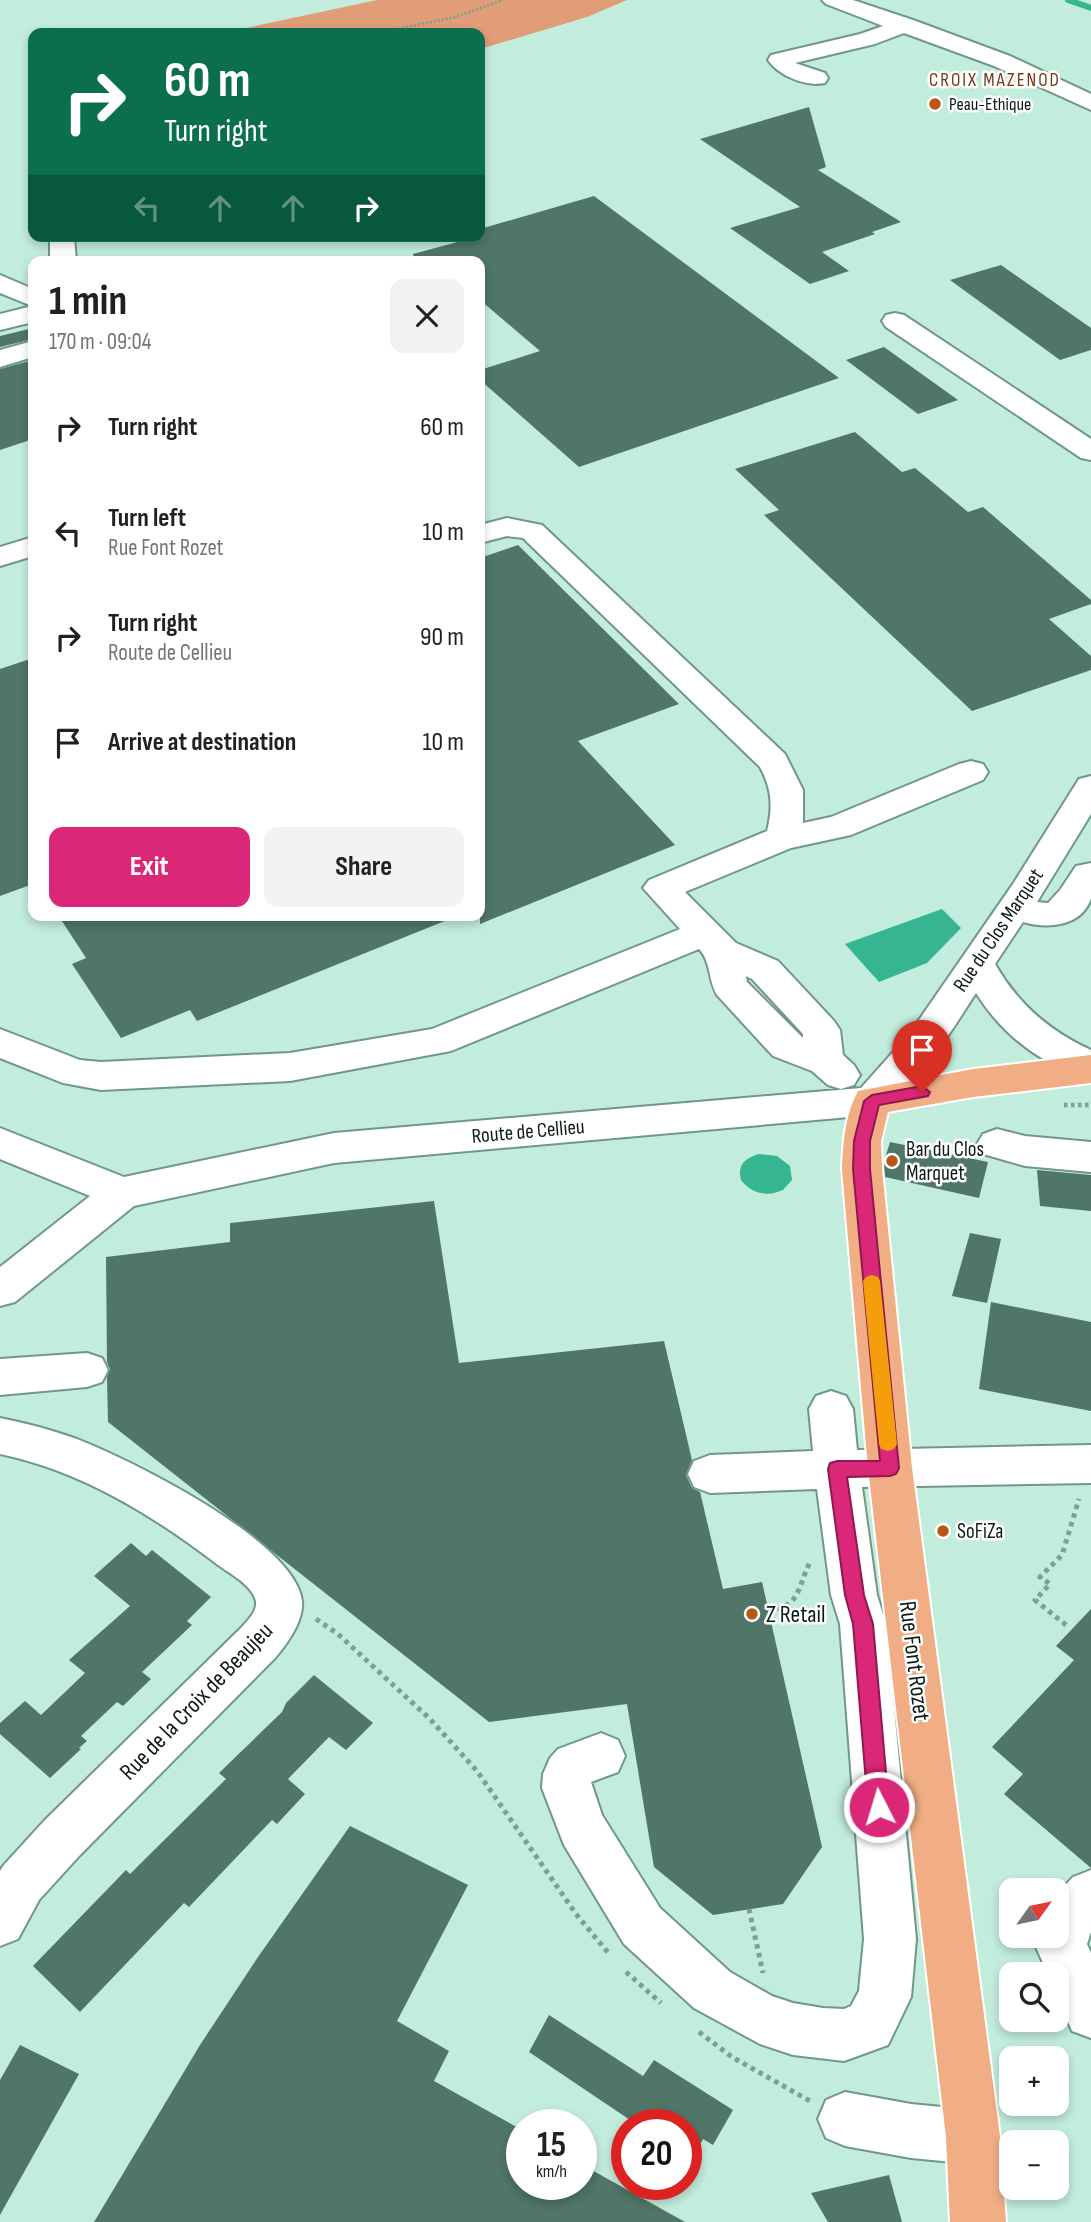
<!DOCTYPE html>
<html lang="en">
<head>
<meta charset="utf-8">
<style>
	body { margin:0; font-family:"Sofia Sans Condensed",sans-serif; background:#f2f2f2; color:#202124; height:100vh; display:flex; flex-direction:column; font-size:26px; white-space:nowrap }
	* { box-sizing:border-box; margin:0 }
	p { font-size:23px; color:#757577 }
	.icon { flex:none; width:38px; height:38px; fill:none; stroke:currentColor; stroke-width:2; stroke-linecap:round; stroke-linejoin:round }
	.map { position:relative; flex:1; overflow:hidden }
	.sheet { position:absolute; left:28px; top:256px; width:457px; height:665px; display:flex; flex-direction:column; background:#fff; border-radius:14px; box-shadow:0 4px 10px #0003 }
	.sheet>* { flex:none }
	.hud { position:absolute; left:28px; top:28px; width:457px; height:214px; border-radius:14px; box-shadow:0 4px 10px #0003; background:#0b6e4f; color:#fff; overflow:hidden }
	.needle { width:46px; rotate:57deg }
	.buttons { position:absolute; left:999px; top:1878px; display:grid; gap:14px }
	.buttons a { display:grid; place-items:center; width:70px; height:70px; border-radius:14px; background:#fff; box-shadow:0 4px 10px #0003; font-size:35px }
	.speed { position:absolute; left:506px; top:2109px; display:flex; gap:14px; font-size:35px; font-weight:700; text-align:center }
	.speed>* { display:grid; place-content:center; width:91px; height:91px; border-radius:50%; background:#fff; box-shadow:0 4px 10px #0003; line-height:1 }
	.speed small { font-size:18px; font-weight:400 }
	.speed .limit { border:10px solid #d22; background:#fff; color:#111 }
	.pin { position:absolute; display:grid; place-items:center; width:60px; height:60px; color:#fff; margin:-72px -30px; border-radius:50% 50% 50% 0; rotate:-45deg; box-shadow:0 0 7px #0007 }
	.pin .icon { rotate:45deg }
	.me { position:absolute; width:77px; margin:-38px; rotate:355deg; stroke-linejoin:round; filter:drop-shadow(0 0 5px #0008) }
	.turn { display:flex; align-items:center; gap:24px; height:147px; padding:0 21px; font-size:32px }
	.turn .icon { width:91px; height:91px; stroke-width:2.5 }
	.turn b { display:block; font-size:49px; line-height:60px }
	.lanes { display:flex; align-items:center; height:66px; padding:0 21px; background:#0003; justify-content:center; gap:35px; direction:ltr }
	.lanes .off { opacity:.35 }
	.round { display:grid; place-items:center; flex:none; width:74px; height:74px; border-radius:14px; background:#f2f2f2 }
	.head { display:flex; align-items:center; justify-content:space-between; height:119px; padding:0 21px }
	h1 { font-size:42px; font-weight:700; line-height:52px }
	.cta { display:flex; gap:14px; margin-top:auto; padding:14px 21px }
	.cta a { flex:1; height:80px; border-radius:14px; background:#db2777; color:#fff; font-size:28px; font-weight:700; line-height:80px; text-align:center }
	.cta a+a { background:#f2f2f2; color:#202124 }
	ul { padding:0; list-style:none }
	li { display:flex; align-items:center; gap:21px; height:105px; padding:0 21px }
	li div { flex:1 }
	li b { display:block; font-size:26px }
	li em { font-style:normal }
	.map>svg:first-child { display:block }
	.green { fill:#e19c78 }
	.water { fill:#35b690 }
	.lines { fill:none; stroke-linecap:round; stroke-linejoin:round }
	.stream { stroke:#35b690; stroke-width:6 }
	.building { fill:#507668 }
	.minor-casing { stroke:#709788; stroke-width:4 }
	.major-casing { stroke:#fff; stroke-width:4 }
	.path-far2 { stroke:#7f9f93; stroke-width:2.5; stroke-dasharray:2 2; stroke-linecap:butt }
	.path-far1 { stroke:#7f9f93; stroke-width:4.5; stroke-dasharray:3.5 3.5; stroke-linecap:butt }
	.path { stroke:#7f9f93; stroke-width:5; stroke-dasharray:4.5 4.5; stroke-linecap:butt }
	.minor { fill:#fff; fill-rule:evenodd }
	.major { fill:#f1ae85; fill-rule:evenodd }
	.route { fill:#db2777; stroke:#8e194d; stroke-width:2 }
	.slow { fill:#f59e0b }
	.poi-dot { fill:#b85718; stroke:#fff; stroke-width:2.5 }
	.labels { text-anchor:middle; stroke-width:5; stroke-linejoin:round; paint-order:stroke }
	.far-poi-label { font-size:18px; fill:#0c1b16; stroke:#fff; text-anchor:start }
	.far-neighbourhood-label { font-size:19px; letter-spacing:2px; fill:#773913; stroke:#fff }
	.street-label { font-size:21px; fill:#0c1b16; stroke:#fff }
	.poi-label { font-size:21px; fill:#0c1b16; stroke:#fff; text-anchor:start }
	.near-poi-label { font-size:24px; fill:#0c1b16; stroke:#fff; text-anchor:start }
	.near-street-label { font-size:24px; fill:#0c1b16; stroke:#fff }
</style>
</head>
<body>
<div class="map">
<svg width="1091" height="2222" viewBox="0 0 1091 2222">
	<rect width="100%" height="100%" fill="#c2ecdc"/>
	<path class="green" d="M 377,0 L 627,0 L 587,17 L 480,49 L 480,33 L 223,33 Z"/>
	<path class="water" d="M 942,909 L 961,928 L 927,963 L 879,982 L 845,944 Z
		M 759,1154 L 777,1156 L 790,1166 L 792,1180 L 783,1190 C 767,1197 752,1194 741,1180 C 737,1165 745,1158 759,1154 Z"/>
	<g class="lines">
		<path class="stream" d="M 1068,0 L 1091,8"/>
	</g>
	<path class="building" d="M 809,107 L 826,167 L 818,170 L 901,222 L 872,232 L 875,234 L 822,252 L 849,271 L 810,284 L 730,228 L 800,207 L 700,139 Z
		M 594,196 L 839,378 L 579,467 L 480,380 L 480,370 L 540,351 L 480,300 L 480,261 L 414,261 L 413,254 L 480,236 L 480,229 Z
		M 1001,265 L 1091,328 L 1091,350 L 1060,360 L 950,280 Z
		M 33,328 L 33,339 L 0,347 L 0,336 Z
		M 884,347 L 958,400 L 918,414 L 846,360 Z
		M 33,360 L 33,439 L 0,450 L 0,369 Z
		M 855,432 L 902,472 L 915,468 L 968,512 L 983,507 L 1091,600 L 1091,604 L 1049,619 L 1091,656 L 1091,670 L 972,711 L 764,515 L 779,510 L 735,469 Z
		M 518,545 L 679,704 L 578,741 L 675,845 L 480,924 L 480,558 Z
		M 33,658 L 33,884 L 0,896 L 0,669 Z
		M 58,915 L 457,915 L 457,916 L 197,1021 L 190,1010 L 121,1038 L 72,964 L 86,958 Z
		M 890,1142 L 988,1162 L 979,1198 L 885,1177 L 884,1162 Z
		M 1037,1170 L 1091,1175 L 1091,1211 L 1040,1206 Z
		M 434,1201 L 459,1363 L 664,1341 L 692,1460 L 686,1475 L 692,1488 L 700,1492 L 723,1589 L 762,1582 L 822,1847 L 783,1904 L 713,1915 L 654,1867 L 627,1704 L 489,1722 L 108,1422 L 107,1377 L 110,1369 L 107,1362 L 106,1257 L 230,1242 L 230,1223 Z
		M 970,1233 L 1001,1239 L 987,1303 L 952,1296 Z
		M 991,1302 L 1091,1322 L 1091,1411 L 979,1389 Z
		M 131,1543 L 146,1556 L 152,1550 L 211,1597 L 187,1621 L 192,1625 L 142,1672 L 151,1679 L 123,1706 L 117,1702 L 81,1736 L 87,1741 L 79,1748 L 81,1749 L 50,1778 L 0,1734 L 0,1723 L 25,1701 L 41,1715 L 85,1673 L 69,1660 L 130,1606 L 94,1576 Z
		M 1091,1609 L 1091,1868 L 1004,1794 L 1023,1774 L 992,1747 L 1074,1660 L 1056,1646 Z
		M 314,1675 L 373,1723 L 346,1750 L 329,1737 L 288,1779 L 305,1794 L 277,1824 L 272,1820 L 189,1907 L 184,1903 L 80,2012 L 33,1966 L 126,1870 L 130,1874 L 140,1864 L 226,1779 L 219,1773 L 282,1712 L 286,1703 Z
		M 350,1826 L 468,1885 L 397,2021 L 449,2051 L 434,2081 L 522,2130 L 522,2184 L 581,2184 L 581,2164 L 685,2222 L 94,2222 L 200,2045 L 258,1957 Z
		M 549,2015 L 643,2076 L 654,2060 L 733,2110 L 713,2145 L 703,2139 L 686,2171 L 686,2124 L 636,2124 L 529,2052 Z
		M 20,2045 L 79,2074 L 0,2215 L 0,2080 Z
		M 889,2175 L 902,2222 L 828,2222 L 811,2193 Z"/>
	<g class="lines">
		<g class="minor-casing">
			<path id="minor" d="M 822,0 L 853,0 L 913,20 L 1010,56 L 1091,94 L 1091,110 L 994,66 L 904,33 L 875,44 L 795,63 L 825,73 L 828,78 L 825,83 C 806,87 779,76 768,60 L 771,55 L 860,34 L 883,26 L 826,4 Z
				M 50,236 L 74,236 L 76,261 L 50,261 Z
				M 0,275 L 33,289 L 33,322 L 0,330 L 0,314 L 32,306 L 0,293 Z
				M 895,313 L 904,315 L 1091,439 L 1091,460 L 1081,458 L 886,327 L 882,321 L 886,315 Z
				M 33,341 L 33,357 L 0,367 L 0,350 Z
				M 507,518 L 542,525 L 785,754 L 803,790 L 803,823 L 831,817 L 959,764 L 971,761 L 983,764 L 988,772 L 983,780 L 851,835 L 791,848 L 685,892 L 736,943 L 778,961 L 834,1021 L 840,1030 L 843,1055 L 854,1065 L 860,1075 L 854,1085 L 841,1089 L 828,1085 L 812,1071 L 773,1056 L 717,995 C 708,980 711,961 699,949 L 451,1051 L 290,1081 L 101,1090 L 63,1083 L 0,1058 L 0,1029 L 80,1060 L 101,1062 L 290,1053 L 432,1029 L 680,929 L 643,888 L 649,880 L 767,831 C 773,808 772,789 760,767 L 523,538 L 507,536 L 480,543 L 480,525 ZM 746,976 L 752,979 L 803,1034 L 803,1038 L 747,982 Z
				M 33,537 L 33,556 L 0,566 L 0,547 Z
				M 1091,776 L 1091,814 L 1037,902 L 1048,903 L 1060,890 L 1076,866 L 1091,863 C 1091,873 1091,888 1091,898 C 1082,927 1047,929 1023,922 L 995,964 C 1018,1004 1049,1031 1091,1050 L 1091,1080 C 1042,1065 1003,1036 976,993 C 955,1025 907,1105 872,1115 L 334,1163 L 134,1206 L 15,1302 L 0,1306 L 0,1267 L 90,1196 L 0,1159 L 0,1128 L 124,1177 L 334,1133 L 861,1088 L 910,1033 L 1013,884 L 1079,779 Z
				M 997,1129 L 1025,1136 L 1091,1142 L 1091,1172 L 1025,1166 L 983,1154 L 977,1144 L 983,1134 Z
				M 87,1353 L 102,1358 L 108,1370 L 102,1382 L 87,1387 L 0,1395 L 0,1359 Z
				M 831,1391 L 846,1396 L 853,1409 L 857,1450 L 1091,1445 L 1091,1483 L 862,1487 L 877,1595 L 886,1624 L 916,1939 L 911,1997 L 888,2045 L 844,2061 L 793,2055 L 760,2044 L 694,2008 L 624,1944 L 564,1845 L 542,1788 L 543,1774 L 550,1758 L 558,1749 L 601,1733 L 618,1740 L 625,1756 L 618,1772 L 591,1782 L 602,1815 L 660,1908 L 730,1972 L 772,1996 L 793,2003 L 823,2008 L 844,2009 L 851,2006 L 859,1991 L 864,1939 L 840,1624 L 831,1595 L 817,1489 L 710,1493 L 694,1487 L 688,1474 L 694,1461 L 710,1455 L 813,1451 L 809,1409 L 816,1396 Z
				M 0,1418 C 26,1423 52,1430 77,1439 C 131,1460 295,1541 302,1601 C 304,1621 287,1644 275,1658 L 80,1855 L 39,1900 L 18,1939 L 0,1946 L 0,1871 L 3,1866 L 44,1821 L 241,1628 C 249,1619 261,1608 254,1596 C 248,1583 229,1573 218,1565 C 153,1515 81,1471 0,1454 Z
				M 1091,1870 L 1091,1932 L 1087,1944 L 1091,1953 L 1091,2038 L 1072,2031 L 1057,1995 L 1057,1974 L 1048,1974 L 1035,1945 L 1037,1936 L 1057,1936 L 1057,1894 L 1073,1877 Z
				M 845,2092 L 911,2104 L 973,2110 L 992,2118 L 1000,2137 L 992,2156 L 973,2164 L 911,2158 L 845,2146 L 826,2138 L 818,2119 L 826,2100 Z"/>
		</g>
		<g class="major-casing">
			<path id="major" d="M 1091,1055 L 1091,1083 L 973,1097 L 888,1112 L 881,1141 L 882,1169 L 912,1468 L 1000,2137 L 1006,2222 L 950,2222 L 946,2137 L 868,1468 L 842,1169 C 843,1142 845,1115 858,1091 L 973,1069 Z"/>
		</g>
		<path class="path-far2" d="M 379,33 L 455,17 L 503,0"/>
		<path class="path-far1" d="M 1064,1105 L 1091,1105"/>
		<path class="path" d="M 768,1611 C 802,1605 797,1588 810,1562
			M 316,1619 L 338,1634 L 430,1719 L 477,1771 L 576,1914 L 610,1955
			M 1066,1625 L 1035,1600 L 1050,1584 L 1040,1577 L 1062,1555 L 1079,1499
			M 749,1909 L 763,1973
			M 626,1972 L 661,2003
			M 699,2032 L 732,2057 L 810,2101"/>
		<use href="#minor" class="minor"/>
		<use href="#major" class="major"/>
	</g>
	<path class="route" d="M 922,1086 L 930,1092 L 928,1096 L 879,1105 L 870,1141 L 870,1169 L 899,1468 L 896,1474 L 890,1476 L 847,1477 L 864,1595 L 873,1624 L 889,1807 L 886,1814 L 879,1817 L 871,1814 L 868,1807 L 853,1624 L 845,1595 L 828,1469 L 830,1463 L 837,1461 L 880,1461 L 853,1169 L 854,1141 L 864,1101 L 872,1095 Z"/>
	<path class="slow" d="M 872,1275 L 878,1277 L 880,1281 L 897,1444 L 894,1449 L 888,1451 L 881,1449 L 879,1444 L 863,1281 L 866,1277 Z"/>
	<g class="poi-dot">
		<circle cx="935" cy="104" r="7"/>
		<circle cx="892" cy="1161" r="7"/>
		<circle cx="943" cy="1531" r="7"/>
		<circle cx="752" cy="1614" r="7"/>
	</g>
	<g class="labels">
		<g class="far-poi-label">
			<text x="949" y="110">Peau-Ethique</text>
		</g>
		<g class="far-neighbourhood-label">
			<text x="995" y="86">CROIX MAZENOD</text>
		</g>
		<g class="street-label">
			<text transform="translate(998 930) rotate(-56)" y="7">Rue du Clos Marquet</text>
			<text transform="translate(528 1131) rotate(-5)" y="7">Route de Cellieu</text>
		</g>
		<g class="poi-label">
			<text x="906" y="1156">Bar du Clos<tspan x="906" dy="24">Marquet</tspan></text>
			<text x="957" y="1538">SoFiZa</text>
		</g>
		<g class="near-poi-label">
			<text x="766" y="1622">Z Retail</text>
		</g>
		<g class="near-street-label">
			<text transform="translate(915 1661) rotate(83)" y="8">Rue Font Rozet</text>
			<text transform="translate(196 1701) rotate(-46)" y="8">Rue de la Croix de Beaujeu</text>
		</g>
	</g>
</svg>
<div class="buttons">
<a><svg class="needle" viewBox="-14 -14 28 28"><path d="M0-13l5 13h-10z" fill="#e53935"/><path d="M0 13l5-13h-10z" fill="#757577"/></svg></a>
<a><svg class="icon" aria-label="search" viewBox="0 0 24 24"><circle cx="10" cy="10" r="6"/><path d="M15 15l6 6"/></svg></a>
<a>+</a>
<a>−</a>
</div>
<div class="speed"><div>15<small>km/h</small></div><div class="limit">20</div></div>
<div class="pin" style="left:922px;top:1092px;background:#d93025"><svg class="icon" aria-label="arrive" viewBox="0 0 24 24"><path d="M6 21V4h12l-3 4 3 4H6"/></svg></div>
<svg class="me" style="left:879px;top:1807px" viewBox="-20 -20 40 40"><circle r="17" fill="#db2777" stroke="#fff" stroke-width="3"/><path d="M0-11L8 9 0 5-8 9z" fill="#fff"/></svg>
<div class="hud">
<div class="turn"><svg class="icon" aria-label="right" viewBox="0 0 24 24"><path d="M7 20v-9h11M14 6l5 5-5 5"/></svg><div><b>60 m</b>Turn right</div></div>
<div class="lanes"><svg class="icon off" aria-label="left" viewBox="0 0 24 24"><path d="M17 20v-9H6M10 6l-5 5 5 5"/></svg><svg class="icon off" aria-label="ahead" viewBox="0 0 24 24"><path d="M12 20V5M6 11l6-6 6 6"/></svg><svg class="icon off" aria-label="ahead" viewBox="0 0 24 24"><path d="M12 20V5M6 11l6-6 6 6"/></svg><svg class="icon" aria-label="right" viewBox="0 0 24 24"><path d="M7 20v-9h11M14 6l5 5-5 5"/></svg></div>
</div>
<section class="sheet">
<div class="head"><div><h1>1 min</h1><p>170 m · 09:04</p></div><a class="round"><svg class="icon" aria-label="close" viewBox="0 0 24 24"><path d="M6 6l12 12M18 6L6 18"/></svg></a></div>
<ul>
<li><svg class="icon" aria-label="right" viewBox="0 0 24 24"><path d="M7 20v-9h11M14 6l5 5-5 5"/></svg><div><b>Turn right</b></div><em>60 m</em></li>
<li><svg class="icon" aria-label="left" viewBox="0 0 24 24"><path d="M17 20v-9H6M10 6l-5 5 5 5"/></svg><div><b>Turn left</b><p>Rue Font Rozet</p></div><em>10 m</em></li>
<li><svg class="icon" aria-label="right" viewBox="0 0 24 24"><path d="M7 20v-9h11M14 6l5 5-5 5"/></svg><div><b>Turn right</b><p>Route de Cellieu</p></div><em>90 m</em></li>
<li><svg class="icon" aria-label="arrive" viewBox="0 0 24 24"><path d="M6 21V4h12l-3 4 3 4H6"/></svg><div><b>Arrive at destination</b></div><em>10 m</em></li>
</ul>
<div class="cta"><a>Exit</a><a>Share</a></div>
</section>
</div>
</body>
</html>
